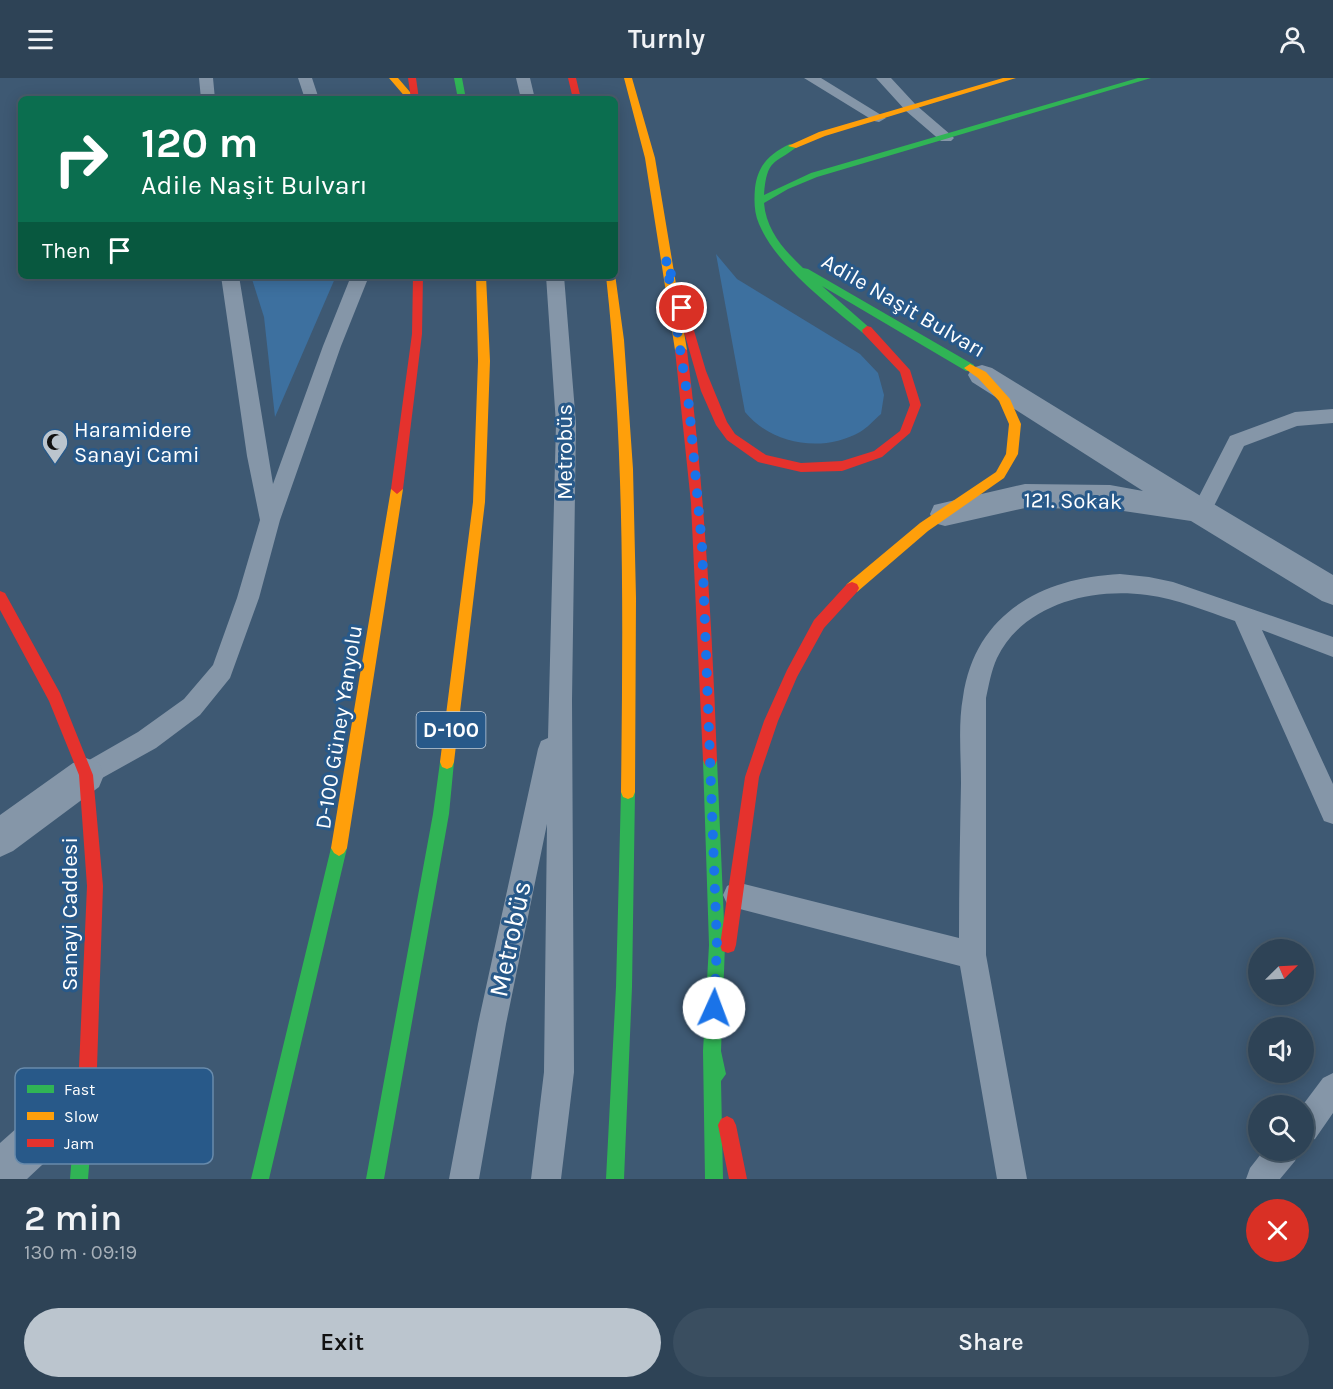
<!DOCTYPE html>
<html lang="en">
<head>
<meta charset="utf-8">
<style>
	body { margin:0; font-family:Karla,sans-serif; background:#3a4e60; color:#f1f3f6; height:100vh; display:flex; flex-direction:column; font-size:22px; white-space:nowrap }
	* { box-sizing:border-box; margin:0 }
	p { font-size:20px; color:#a7b0b9 }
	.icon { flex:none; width:33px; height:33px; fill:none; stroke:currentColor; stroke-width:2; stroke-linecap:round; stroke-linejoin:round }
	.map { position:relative; height:1101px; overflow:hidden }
	.side { display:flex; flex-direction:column; background:#2e4356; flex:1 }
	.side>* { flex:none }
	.guide { position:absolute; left:18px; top:18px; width:600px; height:183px; border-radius:9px; box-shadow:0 3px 15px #0003,0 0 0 2px #495c6c; background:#0b6e4f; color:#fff; overflow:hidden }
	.needle { width:39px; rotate:66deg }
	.fabs { position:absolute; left:1248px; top:861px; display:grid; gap:12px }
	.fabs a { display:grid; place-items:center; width:66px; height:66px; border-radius:50%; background:#2e4356; box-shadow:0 3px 15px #0003,0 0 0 2px #495c6c; font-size:30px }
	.pin { position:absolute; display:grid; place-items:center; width:51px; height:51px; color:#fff; margin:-26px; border:3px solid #fff; border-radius:50%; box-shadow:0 2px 6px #0007 }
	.me { position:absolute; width:66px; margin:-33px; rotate:2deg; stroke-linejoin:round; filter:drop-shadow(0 0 4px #0008) }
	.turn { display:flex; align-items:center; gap:21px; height:126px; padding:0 24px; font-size:27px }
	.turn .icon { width:78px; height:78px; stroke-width:2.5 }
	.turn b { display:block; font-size:42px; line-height:51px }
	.then { display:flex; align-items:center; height:57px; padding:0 24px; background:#0003; gap:12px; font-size:22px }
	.round { display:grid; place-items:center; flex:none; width:63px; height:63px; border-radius:32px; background:#3a4e60 }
	.headline { display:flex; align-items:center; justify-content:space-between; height:102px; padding:0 24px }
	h1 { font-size:36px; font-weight:600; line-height:45px }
	.action { display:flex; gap:12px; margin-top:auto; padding:12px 24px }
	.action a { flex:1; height:69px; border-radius:36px; background:#bbc5ce; color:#111; font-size:24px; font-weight:600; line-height:69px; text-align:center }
	.action a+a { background:#3a4e60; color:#f1f3f6 }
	header { display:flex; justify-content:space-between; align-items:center; height:78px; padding:0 24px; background:#2e4356; font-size:27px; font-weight:600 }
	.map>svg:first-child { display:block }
	.green { fill:#3d709f }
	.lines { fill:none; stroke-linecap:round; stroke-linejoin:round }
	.lane { fill:#8596a8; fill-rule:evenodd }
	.street { fill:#8596a8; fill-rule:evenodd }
	.fast { fill:#30b455; fill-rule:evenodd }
	.slow { fill:#ff9f0a; fill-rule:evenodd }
	.jam { fill:#e5322d; fill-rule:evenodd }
	.route { stroke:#1a73e8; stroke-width:10; stroke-dasharray:0 18 }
	.labels { text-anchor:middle; stroke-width:6; stroke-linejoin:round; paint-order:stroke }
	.shield { fill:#285989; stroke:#becddc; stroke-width:1.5 }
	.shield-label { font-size:21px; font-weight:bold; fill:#fff }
	.street-label { font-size:22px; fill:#fff; stroke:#285989 }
	.poi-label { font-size:22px; fill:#fff; stroke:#285989; text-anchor:start }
	.near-street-label { font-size:27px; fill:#fff; stroke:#285989 }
	.key { fill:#285989; stroke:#688bac; stroke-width:1.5 }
	.key-label { font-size:16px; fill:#fff }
</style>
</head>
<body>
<header><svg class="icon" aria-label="menu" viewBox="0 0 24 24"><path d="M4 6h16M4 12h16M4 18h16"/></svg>Turnly<svg class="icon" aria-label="person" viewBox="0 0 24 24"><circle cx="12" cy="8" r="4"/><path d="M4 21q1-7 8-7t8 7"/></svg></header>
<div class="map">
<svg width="1333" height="1101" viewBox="0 0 1333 1101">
	<rect width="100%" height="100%" fill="#3e5973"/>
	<path class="green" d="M 716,176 L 737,201 L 860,276 L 878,295 L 884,317 L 881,336 C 874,342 867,350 860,354 C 823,375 772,367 745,334 Z
		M 251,198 L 336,198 L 275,339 L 264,239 Z"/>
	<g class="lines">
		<path class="lane" d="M 199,0 L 213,0 L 215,21 L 201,21 Z
			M 298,0 L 312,0 L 319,21 L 305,21 Z
			M 516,0 L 530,0 L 535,21 L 521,21 Z
			M 804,0 L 821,0 L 886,40 L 879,44 L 874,43 Z
			M 876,0 L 891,0 L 916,27 L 951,57 L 954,60 L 951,63 L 941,63 L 906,33 Z
			M 221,198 L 239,198 L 273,406 L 323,268 L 351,198 L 369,198 L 341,268 L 280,442 L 259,520 L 230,600 L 200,637 L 156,670 L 86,709 L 77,705 L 74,697 L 77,689 L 138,654 L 184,621 L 213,587 L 237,520 L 260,442 L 247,378 Z
			M 546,198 L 564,198 L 576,346 L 572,622 L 574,994 L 561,1101 L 531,1101 L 544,994 L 547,746 L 506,946 L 479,1101 L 449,1101 L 478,946 L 538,671 L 541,663 L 548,660 L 556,346 Z
			M 1333,331 L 1333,345 L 1297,348 L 1244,368 L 1208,440 L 1201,442 L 1194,440 L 1191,434 L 1230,358 L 1295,334 Z
			M 1120,496 L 1149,499 L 1173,504 L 1333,559 L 1333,579 L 1262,552 L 1333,706 L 1333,746 L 1324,743 L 1235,543 C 1206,533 1177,521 1147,517 C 1092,509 1023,526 997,580 C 991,593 989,607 986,620 L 986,877 L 1027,1101 L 997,1101 L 960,888 L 736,830 L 727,826 L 723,817 L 727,808 L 736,804 L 959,860 C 959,808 960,757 961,705 C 961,677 958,646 963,619 C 975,535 1042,500 1120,496 Z
			M 1333,995 L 1333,1035 L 1315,1061 L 1304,1065 L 1302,1028 L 1323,1000 Z
			M 1264,1072 L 1299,1072 L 1295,1083 L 1280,1101 L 1246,1101 L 1250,1090 Z"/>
		<path class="street" d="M 982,287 L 992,290 L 1212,425 L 1333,497 L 1333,527 L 1322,523 L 1191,443 L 1110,431 L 1025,430 L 945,448 L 934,445 L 930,436 L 934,427 L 1025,406 L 1110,407 L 1143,413 L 972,304 L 968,297 L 972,290 Z
			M 86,680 L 99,685 L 104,697 L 99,709 L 13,773 L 0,779 L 0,737 L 73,685 Z
			M 87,994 L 102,1001 L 109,1016 L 102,1031 L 27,1101 L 0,1101 L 0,1065 L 72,1001 Z"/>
		<path class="fast" d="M 454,0 L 462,0 L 466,21 L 458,21 Z
			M 1138,0 L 1151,0 L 817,99 L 788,111 L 764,125 C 766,152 784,172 803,190 L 808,191 L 974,287 L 974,293 L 966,293 L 822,208 L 872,252 L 867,256 L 863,255 C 828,226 777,188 759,146 C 754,135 754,122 755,110 C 758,87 769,76 790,66 L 798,68 C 774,87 767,80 764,117 L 811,95 Z
			M 710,675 L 715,677 L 717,682 L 725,867 L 721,973 L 726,996 L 721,1003 L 723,1101 L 705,1101 L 703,973 L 709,867 L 703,682 L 705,677 Z
			M 447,677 L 452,679 L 454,684 L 449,736 L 384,1101 L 366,1101 L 433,736 L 440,684 L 442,679 Z
			M 628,707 L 633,709 L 635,714 L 632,909 L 624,1101 L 606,1101 L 616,909 L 621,714 L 623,709 Z
			M 339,762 L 344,765 L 347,770 L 269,1101 L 251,1101 L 331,770 L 334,765 Z
			M 88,981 L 94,984 L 97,990 L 88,1101 L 70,1101 L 79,990 L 82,984 Z"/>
		<path class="slow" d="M 389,0 L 398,0 L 416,21 L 407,21 Z
			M 624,0 L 632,0 L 655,80 L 687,272 L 681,276 L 675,272 L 645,80 Z
			M 1003,0 L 1016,0 L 825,58 L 796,70 L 788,68 L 819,54 Z
			M 615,196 L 624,262 L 633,391 L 636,520 L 635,714 L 633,719 L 628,721 L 623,719 L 621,714 C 623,541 625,370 606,198 L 615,198 Z
			M 476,198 L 486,198 L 490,283 L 485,424 L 454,684 L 452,689 L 447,691 L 442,689 L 440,684 L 473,424 L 478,283 Z
			M 970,286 L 986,294 L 1010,321 L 1021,346 L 1018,376 L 1004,400 L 928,453 L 857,514 L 847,514 L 845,510 L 847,506 L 920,445 L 996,394 L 1006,376 L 1009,346 L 999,323 L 978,300 L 964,290 Z
			M 397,406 L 403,411 L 347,770 L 344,775 L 339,778 L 334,775 L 331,770 L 391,411 Z"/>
		<path class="jam" d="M 408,0 L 416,0 L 419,21 L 411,21 Z
			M 568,0 L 576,0 L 581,21 L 573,21 Z
			M 413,198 L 423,198 L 422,256 L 403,411 L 397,416 L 391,411 L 412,256 Z
			M 679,215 L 684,219 L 706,293 L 727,344 L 735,356 L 766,377 L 801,385 L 842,383 L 874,373 L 900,353 L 910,327 L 900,294 L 863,255 L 862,252 L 867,248 L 871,249 L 910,292 L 921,327 L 910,355 L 882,379 L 842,393 L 801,394 L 758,384 L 727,362 L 716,347 L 701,313 L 674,219 Z
			M 681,268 L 687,272 C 704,408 712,545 717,682 L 715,687 L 710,689 L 705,687 L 703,682 L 691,425 L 675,272 Z
			M 852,504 L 857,506 L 859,510 L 857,514 L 824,550 L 797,599 L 778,643 L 759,699 L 736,867 L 734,873 L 728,875 L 722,873 L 720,867 L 745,699 L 764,643 L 787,592 L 814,542 L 847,506 Z
			M 0,513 L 5,515 L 60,615 L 93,697 L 103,808 L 97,990 L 94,996 L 88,999 L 82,996 L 79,990 L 87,808 L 79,697 L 49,623 L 0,532 Z
			M 727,1038 L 733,1041 L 736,1047 L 747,1101 L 729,1101 L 718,1047 L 721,1041 Z"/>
	</g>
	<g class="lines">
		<path class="route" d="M 682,230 L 666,181 L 689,328 L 702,468 L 717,867 L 714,930"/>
	</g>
	<defs>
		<g id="mosque-pin" transform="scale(1.35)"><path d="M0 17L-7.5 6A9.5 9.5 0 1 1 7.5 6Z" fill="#bbc5ce" stroke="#285989"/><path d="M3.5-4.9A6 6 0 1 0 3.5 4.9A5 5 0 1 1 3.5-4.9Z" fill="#111"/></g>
	</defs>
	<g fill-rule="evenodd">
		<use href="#mosque-pin" x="55" y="364"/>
	</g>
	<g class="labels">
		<rect class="shield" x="416.5" y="634" width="69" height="36" rx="4.5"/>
		<g class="shield-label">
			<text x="451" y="659">D-100</text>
		</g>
		<g class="street-label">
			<text transform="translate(904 227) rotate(30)" y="8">Adile Naşit Bulvarı</text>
			<text transform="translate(564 374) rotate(-90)" y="8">Metrobüs</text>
			<text transform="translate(1073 422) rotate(1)" y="8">121. Sokak</text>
			<text transform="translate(338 649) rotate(-81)" y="8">D-100 Güney Yanyolu</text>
			<text transform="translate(69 836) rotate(-90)" y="8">Sanayi Caddesi</text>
		</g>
		<g class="poi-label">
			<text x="74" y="359">Haramidere<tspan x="74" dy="25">Sanayi Cami</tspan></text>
		</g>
		<g class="near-street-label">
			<text transform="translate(510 861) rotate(-78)" y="9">Metrobüs</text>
		</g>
	</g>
	<rect x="15" y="990" width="198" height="96" rx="9" class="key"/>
	<rect x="27" y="1007" width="27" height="8" fill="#30b455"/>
	<rect x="27" y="1034" width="27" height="8" fill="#ff9f0a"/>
	<rect x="27" y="1061" width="27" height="8" fill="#e5322d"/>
	<g class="key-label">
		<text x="64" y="1017">Fast</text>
		<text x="64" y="1044">Slow</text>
		<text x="64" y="1071">Jam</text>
	</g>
</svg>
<div class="fabs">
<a><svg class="needle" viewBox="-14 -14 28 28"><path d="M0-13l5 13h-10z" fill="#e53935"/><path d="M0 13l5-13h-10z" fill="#a7b0b9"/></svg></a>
<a><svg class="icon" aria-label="sound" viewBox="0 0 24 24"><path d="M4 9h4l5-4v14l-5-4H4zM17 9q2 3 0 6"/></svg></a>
<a><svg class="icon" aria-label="search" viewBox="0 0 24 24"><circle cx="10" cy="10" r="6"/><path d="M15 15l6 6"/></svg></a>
</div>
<div class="pin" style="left:682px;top:230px;background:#d93025"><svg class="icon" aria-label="arrive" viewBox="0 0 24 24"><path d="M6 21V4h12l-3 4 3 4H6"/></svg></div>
<svg class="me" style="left:714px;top:930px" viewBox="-20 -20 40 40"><circle r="19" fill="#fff"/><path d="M0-13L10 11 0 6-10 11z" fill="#1a73e8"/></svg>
<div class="guide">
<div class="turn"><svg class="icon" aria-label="right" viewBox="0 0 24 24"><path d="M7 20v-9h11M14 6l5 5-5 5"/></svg><div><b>120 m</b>Adile Naşit Bulvarı</div></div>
<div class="then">Then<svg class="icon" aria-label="arrive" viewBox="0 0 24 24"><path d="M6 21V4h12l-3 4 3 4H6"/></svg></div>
</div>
</div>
<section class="side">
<div class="headline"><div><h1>2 min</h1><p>130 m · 09:19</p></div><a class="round" style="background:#d93025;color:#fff"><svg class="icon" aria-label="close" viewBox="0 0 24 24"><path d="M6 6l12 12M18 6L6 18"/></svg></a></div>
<div class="action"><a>Exit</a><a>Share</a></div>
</section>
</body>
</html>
